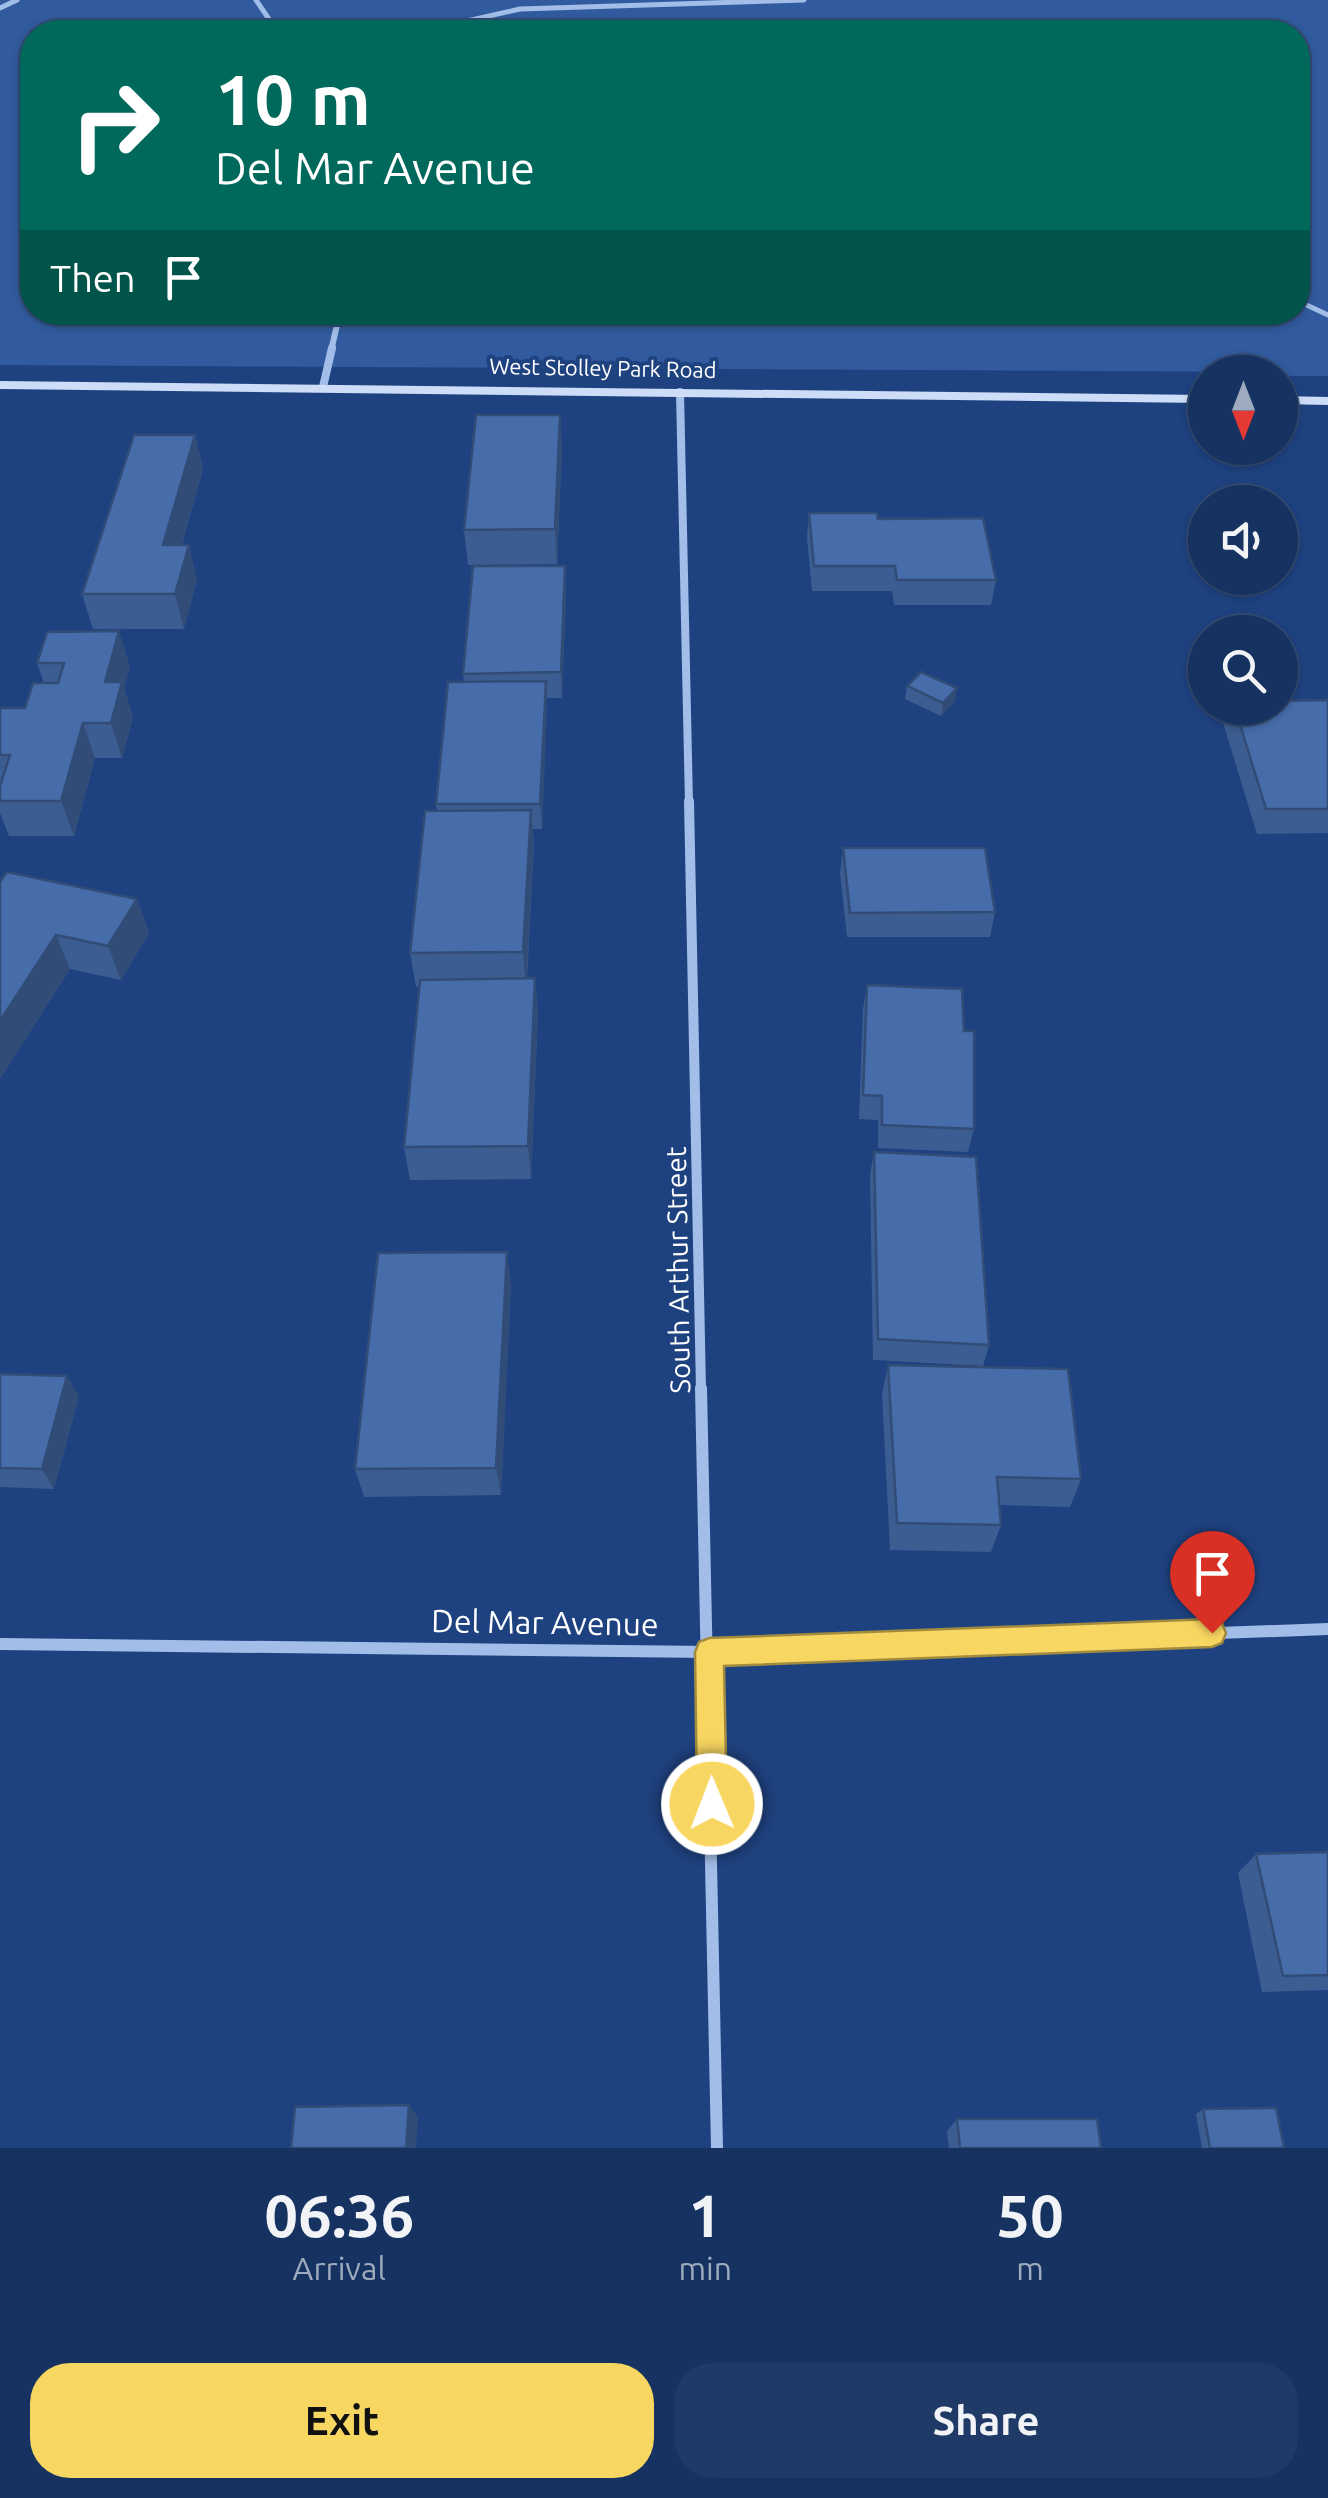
<!DOCTYPE html>
<html lang="en">
<head>
<meta charset="utf-8">
<style>
	body { margin:0; font-family:Ubuntu,sans-serif; background:#1f3a66; color:#f1f3f6; height:100vh; display:flex; flex-direction:column; font-size:38px; white-space:nowrap }
	* { box-sizing:border-box; margin:0 }
	p { font-size:32px; color:#9eaabd }
	.icon { flex:none; width:55px; height:55px; fill:none; stroke:currentColor; stroke-width:2; stroke-linecap:round; stroke-linejoin:round }
	.map { position:relative; height:2148px; overflow:hidden }
	.panel { display:flex; flex-direction:column; background:#163260; flex:1 }
	.panel>* { flex:none }
	.hud { position:absolute; left:20px; top:20px; width:1290px; height:305px; border-radius:40px; box-shadow:0 2px 8px #0004,0 0 0 2px #354d75; background:#00695c; color:#fff; overflow:hidden }
	.needle { width:65px; rotate:180deg }
	.buttons { position:absolute; left:1188px; top:355px; display:grid; gap:20px }
	.buttons a { display:grid; place-items:center; width:110px; height:110px; border-radius:50%; background:#163260; box-shadow:0 2px 8px #0004,0 0 0 2px #354d75; font-size:50px }
	.pin { position:absolute; display:grid; place-items:center; width:85px; height:85px; color:#fff; margin:-102px -42px; border-radius:50% 50% 50% 0; rotate:-45deg; box-shadow:0 0 10px #0007 }
	.pin .icon { rotate:45deg }
	.me { position:absolute; width:110px; margin:-55px; rotate:359deg; stroke-linejoin:round; filter:drop-shadow(0 0 8px #0008) }
	.turn { display:flex; align-items:center; gap:35px; height:210px; padding:0 30px; font-size:45px }
	.turn .icon { width:130px; height:130px; stroke-width:2.5 }
	.turn b { display:block; font-size:70px; line-height:85px }
	.then { display:flex; align-items:center; height:95px; padding:0 30px; background:#0003; gap:20px; font-size:38px }
	.eta { display:flex; justify-content:space-evenly; align-items:center; height:170px; text-align:center }
	.eta b { font-size:60px; font-weight:700; line-height:70px }
	.cta { display:flex; gap:20px; margin-top:auto; padding:20px 30px }
	.cta a { flex:1; height:115px; border-radius:40px; background:#f7d661; color:#111; font-size:40px; font-weight:700; line-height:115px; text-align:center }
	.cta a+a { background:#1f3a66; color:#f1f3f6 }
	.map>svg:first-child { display:block }
	.green { fill:#315b9e; fill-rule:evenodd }
	.lines { fill:none; stroke-linecap:round; stroke-linejoin:round }
	.lane { stroke:#a2bee8; stroke-width:5 }
	.street-far3 { stroke:#a2bee8; stroke-width:6 }
	.street-far2 { stroke:#a2bee8; stroke-width:8 }
	.street-far1 { stroke:#a2bee8; stroke-width:10 }
	.street { stroke:#a2bee8; stroke-width:12 }
	.secondary { fill:#cddcf7; fill-rule:evenodd }
	.wall { fill:#3c5d91 }
	.shaded-wall { fill:#314c76 }
	.building { fill:#466ca9; stroke:#314c76; stroke-width:2.5 }
	.route { fill:#f7d661; stroke:#a18b3f; stroke-width:2.5 }
	.labels { text-anchor:middle; stroke-width:8; stroke-linejoin:round; paint-order:stroke }
	.far-street-label { font-size:22px; fill:#fff; stroke:#1e4280 }
	.street-label { font-size:28px; fill:#fff; stroke:#1e4280 }
	.near-street-label { font-size:32px; fill:#fff; stroke:#1e4280 }
</style>
</head>
<body>
<div class="map">
<svg width="1328" height="2148" viewBox="0 0 1328 2148">
	<rect width="100%" height="100%" fill="#1e4280"/>
	<path class="green" d="M 0,0 L 1328,0 L 1328,376 L 1280,376 L 1280,372 L 0,365 ZM 32,32 L 1298,32 L 1298,312 L 32,312 Z"/>
	<g class="lines">
		<path class="lane" d="M 256,0 L 273,25 L 292,32
			M 0,8 L 17,0
			M 418,32 L 520,9 L 804,0
			M 1298,301 L 1328,315"/>
		<path class="street-far3" d="M 331,351 L 340,312"/>
		<path class="street-far2" d="M 323,387 L 332,348
			M 680,392 L 689,804"/>
		<path class="street-far1" d="M 689,801 L 701,1390"/>
		<path class="street" d="M 701,1388 L 717,2148
			M 0,1644 L 709,1652 L 1328,1629"/>
		<path class="secondary" d="M 0,381 L 1205,395 L 1205,403 L 0,389 Z
			M 1280,396 L 1328,397 L 1328,405 L 1280,404 Z"/>
	</g>
	<path class="wall" d="M 560,415 L 562,449 L 557,564 L 468,565 L 464,530 Z
		M 195,435 L 203,469 L 182,545 L 197,580 L 184,629 L 93,629 L 82,594 Z
		M 809,513 L 878,519 L 996,580 L 991,605 L 894,605 L 892,591 L 812,591 L 807,538 Z
		M 566,591 L 562,698 L 547,698 L 542,829 L 533,829 L 534,845 L 527,979 L 535,978 L 538,1012 L 531,1179 L 410,1180 L 404,1147 L 419,987 L 416,987 L 410,953 L 437,810 L 436,804 L 464,682 L 463,674 Z
		M 47,632 L 130,666 L 124,688 L 133,717 L 122,758 L 95,758 L 74,836 L 9,836 L 0,813 L 0,708 L 25,708 L 44,683 L 37,663 Z
		M 907,686 L 955,701 L 941,716 L 905,699 Z
		M 1328,700 L 1328,833 L 1257,834 L 1224,726 L 1230,708 L 1280,708 Z
		M 843,848 L 995,912 L 990,937 L 847,937 L 840,873 Z
		M 0,882 L 137,899 L 149,933 L 121,980 L 70,969 L 0,1079 Z
		M 867,985 L 964,1031 L 974,1129 L 968,1152 L 878,1148 L 878,1120 L 859,1119 L 863,1009 Z
		M 874,1152 L 989,1345 L 983,1366 L 873,1360 L 870,1175 Z
		M 511,1283 L 501,1495 L 364,1497 L 355,1469 Z
		M 888,1365 L 1081,1479 L 1070,1507 L 999,1505 L 1001,1525 L 991,1552 L 890,1550 L 882,1394 Z
		M 0,1374 L 79,1396 L 54,1489 L 0,1487 Z
		M 1328,1852 L 1328,1990 L 1262,1992 L 1238,1873 L 1256,1854 Z
		M 1203,2109 L 1284,2148 L 1202,2148 L 1196,2114 Z
		M 957,2119 L 1101,2148 L 949,2148 L 947,2131 Z"/>
	<path class="shaded-wall" d="M 560,415 L 562,449 L 557,564 L 555,529 Z
		M 195,435 L 203,469 L 172,580 L 163,545 Z
		M 189,545 L 197,580 L 184,629 L 175,594 Z
		M 565,566 L 566,591 L 562,698 L 561,672 Z
		M 119,631 L 130,666 L 124,688 L 133,717 L 122,758 L 111,723 L 105,682 Z
		M 546,681 L 547,706 L 542,829 L 540,804 Z
		M 957,688 L 955,701 L 941,716 L 943,703 Z
		M 83,723 L 95,758 L 74,836 L 61,801 Z
		M 531,810 L 534,845 L 526,986 L 523,952 Z
		M 137,899 L 149,933 L 121,980 L 108,946 Z
		M 56,935 L 70,969 L 0,1079 L 0,1021 Z
		M 535,978 L 538,1012 L 531,1179 L 528,1146 Z
		M 507,1252 L 511,1283 L 501,1495 L 496,1468 Z
		M 67,1376 L 79,1396 L 54,1489 L 42,1469 Z
		M 409,2105 L 418,2117 L 416,2148 L 406,2148 Z"/>
	<path class="building" d="M 476,415 L 560,415 L 555,529 L 464,530 Z
		M 134,435 L 195,435 L 163,545 L 189,545 L 175,594 L 82,594 Z
		M 809,513 L 877,513 L 878,519 L 983,518 L 996,580 L 897,580 L 895,566 L 814,566 Z
		M 473,566 L 565,566 L 561,672 L 463,674 Z
		M 119,631 L 105,682 L 122,682 L 111,723 L 83,723 L 61,801 L 0,801 L 0,786 L 10,755 L 0,755 L 0,708 L 25,708 L 33,683 L 58,683 L 64,663 L 37,663 L 47,632 Z
		M 921,672 L 957,688 L 943,703 L 907,686 Z
		M 546,681 L 540,804 L 436,804 L 448,682 Z
		M 1328,700 L 1328,809 L 1266,809 L 1235,708 L 1280,708 L 1280,701 Z
		M 531,810 L 523,952 L 410,953 L 425,811 Z
		M 843,848 L 985,848 L 995,912 L 850,913 Z
		M 7,872 L 137,899 L 108,946 L 56,935 L 0,1021 L 0,882 Z
		M 535,978 L 528,1146 L 404,1147 L 420,980 Z
		M 867,985 L 962,989 L 964,1031 L 974,1031 L 974,1129 L 882,1125 L 882,1096 L 863,1095 Z
		M 874,1152 L 976,1157 L 989,1345 L 878,1339 Z
		M 507,1252 L 496,1468 L 355,1469 L 378,1253 Z
		M 888,1365 L 1068,1369 L 1081,1479 L 997,1477 L 1001,1525 L 897,1523 Z
		M 0,1374 L 67,1376 L 42,1469 L 0,1468 Z
		M 1328,1852 L 1328,1975 L 1283,1976 L 1256,1854 Z
		M 409,2105 L 406,2148 L 291,2148 L 295,2107 Z
		M 1276,2108 L 1284,2148 L 1210,2148 L 1203,2109 Z
		M 957,2119 L 1097,2119 L 1101,2148 L 960,2148 Z"/>
	<path class="route" d="M 1212,1619 L 1222,1623 L 1226,1633 L 1222,1643 L 1212,1647 L 724,1666 L 727,1804 L 722,1815 L 712,1820 L 701,1815 L 697,1804 L 695,1652 L 699,1642 L 709,1638 Z"/>
	<g class="labels">
		<g class="far-street-label">
			<text transform="translate(603 368) rotate(1)" y="8">West Stolley Park Road</text>
		</g>
		<g class="street-label">
			<text transform="translate(678 1270) rotate(-91)" y="10">South Arthur Street</text>
		</g>
		<g class="near-street-label">
			<text transform="translate(545 1623) rotate(1)" y="11">Del Mar Avenue</text>
		</g>
	</g>
</svg>
<div class="buttons">
<a><svg class="needle" viewBox="-14 -14 28 28"><path d="M0-13l5 13h-10z" fill="#e53935"/><path d="M0 13l5-13h-10z" fill="#9eaabd"/></svg></a>
<a><svg class="icon" aria-label="sound" viewBox="0 0 24 24"><path d="M4 9h4l5-4v14l-5-4H4zM17 9q2 3 0 6"/></svg></a>
<a><svg class="icon" aria-label="search" viewBox="0 0 24 24"><circle cx="10" cy="10" r="6"/><path d="M15 15l6 6"/></svg></a>
</div>
<div class="pin" style="left:1212px;top:1633px;background:#d93025"><svg class="icon" aria-label="arrive" viewBox="0 0 24 24"><path d="M6 21V4h12l-3 4 3 4H6"/></svg></div>
<svg class="me" style="left:712px;top:1804px" viewBox="-20 -20 40 40"><circle r="17" fill="#f7d661" stroke="#fff" stroke-width="3"/><path d="M0-11L8 9 0 5-8 9z" fill="#fff"/></svg>
<div class="hud">
<div class="turn"><svg class="icon" aria-label="right" viewBox="0 0 24 24"><path d="M7 20v-9h11M14 6l5 5-5 5"/></svg><div><b>10 m</b>Del Mar Avenue</div></div>
<div class="then">Then<svg class="icon" aria-label="arrive" viewBox="0 0 24 24"><path d="M6 21V4h12l-3 4 3 4H6"/></svg></div>
</div>
</div>
<section class="panel">
<div class="eta">
<div><b>06:36</b><p>Arrival</p></div>
<div><b>1</b><p>min</p></div>
<div><b>50</b><p>m</p></div>
</div>
<div class="cta"><a>Exit</a><a>Share</a></div>
</section>
</body>
</html>
